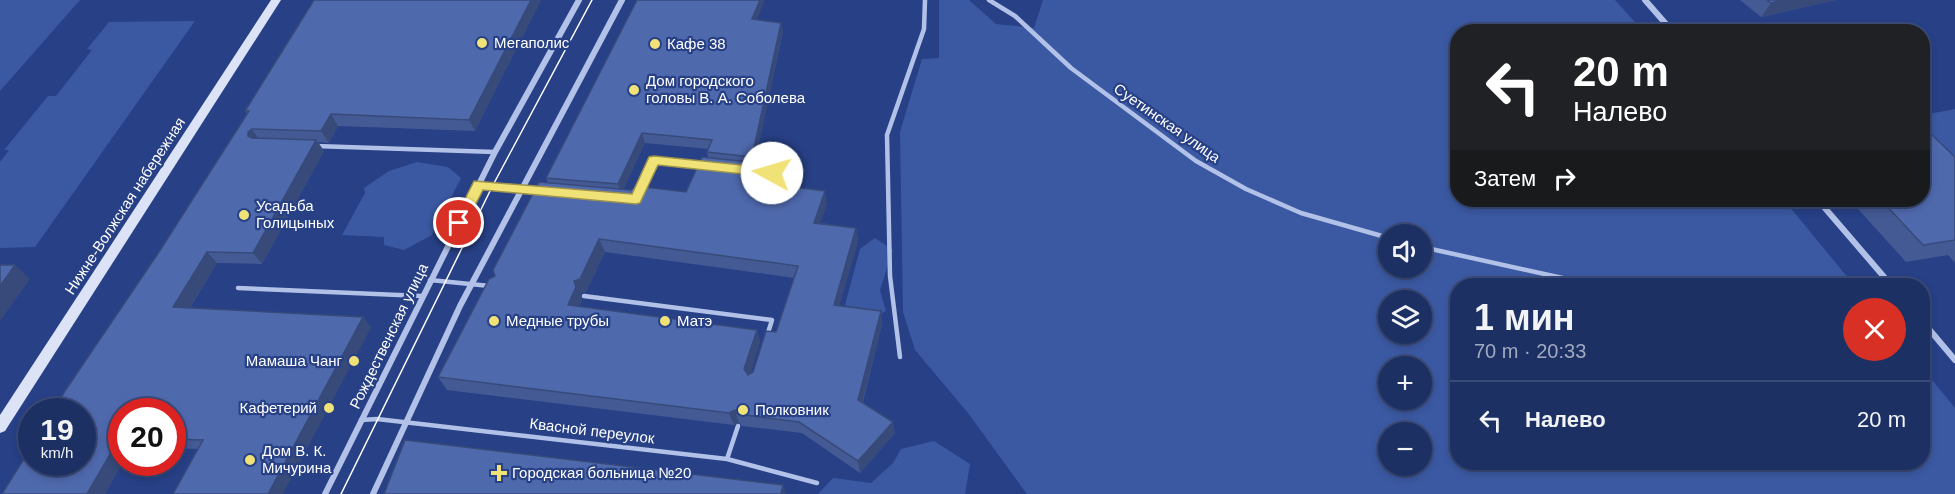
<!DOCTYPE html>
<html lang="ru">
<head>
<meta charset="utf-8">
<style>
	body { margin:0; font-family:Helvetica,sans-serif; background:#2a3c6d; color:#f1f3f6; height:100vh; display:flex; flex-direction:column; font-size:22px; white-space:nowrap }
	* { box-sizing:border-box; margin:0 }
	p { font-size:20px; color:#a0a9bf }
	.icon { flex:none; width:33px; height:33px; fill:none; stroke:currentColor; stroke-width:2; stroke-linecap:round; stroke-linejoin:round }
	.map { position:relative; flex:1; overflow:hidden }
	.side { position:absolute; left:1450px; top:278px; width:480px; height:192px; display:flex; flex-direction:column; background:#1d3064; border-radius:24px; box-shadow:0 3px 9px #0003,0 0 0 2px #3b4b78 }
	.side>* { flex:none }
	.banner { position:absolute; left:1450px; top:24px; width:480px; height:183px; border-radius:24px; box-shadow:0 3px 9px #0003,0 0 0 2px #3b4b78; background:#202124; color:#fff; overflow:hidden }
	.tools { position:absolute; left:1378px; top:224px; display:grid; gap:12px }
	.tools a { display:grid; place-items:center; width:54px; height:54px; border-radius:50%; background:#1d3064; box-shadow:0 3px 9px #0003,0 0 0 2px #3b4b78; font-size:30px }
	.speed { position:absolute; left:18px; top:398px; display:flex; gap:12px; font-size:30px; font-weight:700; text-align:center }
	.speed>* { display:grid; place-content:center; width:78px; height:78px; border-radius:50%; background:#1d3064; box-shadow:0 3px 9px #0003,0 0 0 2px #3b4b78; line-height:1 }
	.speed small { font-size:15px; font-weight:400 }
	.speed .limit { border:9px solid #d22; background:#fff; color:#111 }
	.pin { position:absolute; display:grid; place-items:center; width:51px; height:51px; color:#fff; margin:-26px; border:3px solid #fff; border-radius:50%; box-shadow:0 2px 6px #0007 }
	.me { position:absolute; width:66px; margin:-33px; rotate:276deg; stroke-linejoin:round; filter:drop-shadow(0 0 4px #0008) }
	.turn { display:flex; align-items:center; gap:21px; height:126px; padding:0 24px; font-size:27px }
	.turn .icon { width:78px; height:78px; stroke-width:2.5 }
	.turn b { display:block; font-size:42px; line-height:51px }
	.then { display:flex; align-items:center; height:57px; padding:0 24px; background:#0003; gap:12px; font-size:22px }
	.round { display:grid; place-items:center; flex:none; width:63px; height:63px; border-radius:32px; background:#2a3c6d }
	.headline { display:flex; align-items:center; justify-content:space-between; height:102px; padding:0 24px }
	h1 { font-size:36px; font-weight:600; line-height:45px }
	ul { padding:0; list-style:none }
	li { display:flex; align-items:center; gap:18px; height:78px; padding:0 24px; border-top:2px solid #3b4b78 }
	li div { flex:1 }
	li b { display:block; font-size:22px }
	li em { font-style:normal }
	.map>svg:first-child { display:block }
	.green { fill:#3b59a2; fill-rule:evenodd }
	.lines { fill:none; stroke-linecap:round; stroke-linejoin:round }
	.lane { stroke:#b2c1e8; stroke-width:4.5 }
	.street { stroke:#b2c1e8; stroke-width:6 }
	.secondary { fill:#dce3f7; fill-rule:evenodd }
	.tram { stroke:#fff; stroke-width:1.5 }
	.wall { fill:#445a95; fill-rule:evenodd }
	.shaded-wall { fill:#374a79 }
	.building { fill:#4f69ad; stroke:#374a79; stroke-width:1.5; fill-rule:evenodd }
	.route { fill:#f1e277; stroke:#9d934d; stroke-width:1.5 }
	.poi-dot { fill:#f1e277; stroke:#274086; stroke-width:2 }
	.labels { text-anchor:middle; stroke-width:4.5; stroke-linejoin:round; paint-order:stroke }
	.poi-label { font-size:15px; fill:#fff; stroke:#274086; text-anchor:start }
	.street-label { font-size:15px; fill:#fff; stroke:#274086 }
</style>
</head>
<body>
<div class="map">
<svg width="1955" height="494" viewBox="0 0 1955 494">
	<rect width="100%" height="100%" fill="#274086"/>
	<path class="green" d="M 0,0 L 80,0 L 0,91 Z
		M 939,0 L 969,0 L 996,24 L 1034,28 L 1043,0 L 1615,0 L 1643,31 L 1458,32 L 1458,200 L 1784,200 L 1854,285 L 1458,285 L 1458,462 L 1923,462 L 1923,369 L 1955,408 L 1955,494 L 1027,494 L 968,413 L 915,350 L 903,312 L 900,132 L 922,59 L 939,58 ZM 1389,234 L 1422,234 L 1422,267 L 1389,267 ZM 1389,300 L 1422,300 L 1422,333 L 1389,333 ZM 1389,366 L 1422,366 L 1422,399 L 1389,399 ZM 1389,432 L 1422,432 L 1422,465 L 1389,465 Z
		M 195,21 L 35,247 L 0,248 L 0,162 L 9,150 L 4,150 L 48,96 L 56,96 L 92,50 L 87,49 L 109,22 Z
		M 1955,109 L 1955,167 L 1923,135 L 1923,115 Z
		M 417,162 L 448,167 L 461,178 L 432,235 L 404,250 L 384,245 L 384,237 L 342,235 L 365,193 L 364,188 L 389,171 Z
		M 875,238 L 893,250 L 880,290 L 886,311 L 870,319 L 845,305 L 860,249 Z
		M 934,441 L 970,464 L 965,494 L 818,494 L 833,478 L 871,483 L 893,463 L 901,449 Z"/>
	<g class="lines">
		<path class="lane" d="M 989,0 L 1015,16 L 1071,68 L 1196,161 L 1246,189 L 1301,213 L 1389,238
			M 315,146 L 495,152
			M 746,170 L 796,175
			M 479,185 L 539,190
			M 640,190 L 654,160 L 702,165
			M 1422,247 L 1567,279 L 1580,285
			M 430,280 L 490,286
			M 238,288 L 422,296
			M 584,296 L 772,320 L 767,336
			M 900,357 L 890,276 L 887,135 L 924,29 L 925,0
			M 361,420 L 377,419 L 727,459 L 817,483
			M 727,459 L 738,426"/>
		<path class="street" d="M 1645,0 L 1673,32
			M 1818,200 L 1891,285
			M 1923,322 L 1955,360
			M 325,494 L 495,152 L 579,0
			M 373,494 L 460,306 L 622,0"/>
		<path class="secondary" d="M 271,0 L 281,0 L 5,431 L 0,433 L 0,415 Z"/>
		<path class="tram" d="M 341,494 L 493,185 L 592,0"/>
	</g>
	<path class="wall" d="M 541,0 L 475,131 L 338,126 L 329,143 L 318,142 L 324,151 L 262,264 L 217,263 L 190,308 L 363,317 L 371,328 L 198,449 L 172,448 L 172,411 L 122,411 L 122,462 L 123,462 L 105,494 L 2,494 L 159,252 L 247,114 L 245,111 Z
		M 1740,0 L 1836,0 L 1761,17 Z
		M 757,20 L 783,32 L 754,166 L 750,166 L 752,175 L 751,182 L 827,204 L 820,223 L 856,228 L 858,241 L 839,306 L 881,311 L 882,324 L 863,402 L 895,433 L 860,473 L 802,433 L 742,426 L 739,422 L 734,425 L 447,390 L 438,377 L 495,276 L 548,183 L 546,178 ZM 645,143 L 708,149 L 707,152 L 708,157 L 686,192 L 623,190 ZM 605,252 L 794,278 L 776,332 L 753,372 L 750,374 L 760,342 L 757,330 L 579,307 L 582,300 L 580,294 L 586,292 Z
		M 1955,157 L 1955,263 L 1948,255 L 1906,262 L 1850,200 L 1923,200 Z"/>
	<path class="shaded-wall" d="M 531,0 L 541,0 L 475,131 L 469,120 Z
		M 760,0 L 765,0 L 753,29 L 752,19 Z
		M 1783,0 L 1836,0 L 1761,17 L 1771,3 Z
		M 781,23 L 783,32 L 754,166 L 752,157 Z
		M 331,114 L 338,126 L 329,143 L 321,131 Z
		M 252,129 L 260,141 L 256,143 L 248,136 L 248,132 Z
		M 642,133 L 645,143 L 622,193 L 618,184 Z
		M 316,140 L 324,151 L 262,264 L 253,253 Z
		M 749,162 L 752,175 L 748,194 L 745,181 Z
		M 825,191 L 827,204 L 816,236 L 814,223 Z
		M 856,228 L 858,241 L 836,318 L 834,305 Z
		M 599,239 L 605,252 L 586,292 L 580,294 L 582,300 L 574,318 L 568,305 L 574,281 Z
		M 207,252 L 217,263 L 184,317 L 173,307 Z
		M 15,265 L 30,279 L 0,321 L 0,286 Z
		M 881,311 L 882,324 L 860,411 L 858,400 Z
		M 363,317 L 371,328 L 283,494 L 268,494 Z
		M 757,330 L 760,342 L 748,382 L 744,369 Z
		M 735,410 L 739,422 L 734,425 L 729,413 Z
		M 893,422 L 895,433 L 860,473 L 858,461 Z
		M 120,437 L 122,438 L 122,462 L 123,462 L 105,494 L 87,494 Z
		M 783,485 L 786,494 L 781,494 Z"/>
	<path class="building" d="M 314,0 L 531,0 L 469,120 L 331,114 L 321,131 L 252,129 L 248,132 L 248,136 L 252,138 L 316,140 L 253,253 L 207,252 L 173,307 L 363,317 L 268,494 L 173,494 L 203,440 L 172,439 L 172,411 L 122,411 L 122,437 L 120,437 L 87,494 L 2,494 L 32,446 L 32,462 L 82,462 L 82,411 L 53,411 L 65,391 L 159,252 L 249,111 L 245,111 Z
		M 637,0 L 760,0 L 752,19 L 781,23 L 752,157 L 707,152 L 712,140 L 642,133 L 618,184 L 546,178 Z
		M 1767,0 L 1783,0 L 1771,3 Z
		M 1923,129 L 1926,129 L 1955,157 L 1955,240 L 1923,245 L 1881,200 L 1923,200 Z
		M 702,157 L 749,162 L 745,181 L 825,191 L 814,223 L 856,228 L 834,305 L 881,311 L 858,400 L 893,422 L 858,461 L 799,422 L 738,414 L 735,410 L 729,413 L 438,377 L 489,279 L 495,276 L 493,270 L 539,182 L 631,190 L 636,186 L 686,192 ZM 599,239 L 798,266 L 776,332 L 766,331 L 753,372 L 748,375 L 744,369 L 757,330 L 568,305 L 576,287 L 574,281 L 580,279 Z
		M 0,265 L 15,265 L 0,286 Z
		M 405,440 L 783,485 L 781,494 L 384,494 Z"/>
	<path class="route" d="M 654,156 L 772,168 L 779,173 L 772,177 L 658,165 L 640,203 L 636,204 L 483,190 L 464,227 L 459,228 L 453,223 L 474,181 L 632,194 L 649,157 Z"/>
	<g class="poi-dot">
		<circle cx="482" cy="43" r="6"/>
		<circle cx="655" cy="44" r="6"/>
		<circle cx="634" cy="90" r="6"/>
		<circle cx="244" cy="215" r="6"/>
		<circle cx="494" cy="321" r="6"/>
		<circle cx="665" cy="321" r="6"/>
		<circle cx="354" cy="361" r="6"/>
		<circle cx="329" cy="408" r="6"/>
		<circle cx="743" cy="410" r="6"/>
		<circle cx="250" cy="460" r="6"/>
		<path d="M496 464h6v6h6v6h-6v6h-6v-6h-6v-6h6z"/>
	</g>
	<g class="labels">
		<g class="poi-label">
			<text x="494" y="48">Мегаполис</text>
			<text x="667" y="49">Кафе 38</text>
			<text x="646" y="86">Дом городского<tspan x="646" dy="17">головы В. А. Соболева</tspan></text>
			<text x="256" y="211">Усадьба<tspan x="256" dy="17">Голицыных</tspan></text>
			<text x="506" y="326">Медные трубы</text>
			<text x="677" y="326">Матэ</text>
			<text x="342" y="366" text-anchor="end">Мамаша Чанг</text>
			<text x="317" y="413" text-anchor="end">Кафетерий</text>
			<text x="755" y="415">Полковник</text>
			<text x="262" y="456">Дом В. К.<tspan x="262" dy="17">Мичурина</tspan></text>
			<text x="512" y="478">Городская больница №20</text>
		</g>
		<g class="street-label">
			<text transform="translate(1167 123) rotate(35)" y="5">Суетинская улица</text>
			<text transform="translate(125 206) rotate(-57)" y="5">Нижне-Волжская набережная</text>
			<text transform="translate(389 336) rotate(-64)" y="5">Рождественская улица</text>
			<text transform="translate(592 431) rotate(7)" y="5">Квасной переулок</text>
		</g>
	</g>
</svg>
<div class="tools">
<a><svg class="icon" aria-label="sound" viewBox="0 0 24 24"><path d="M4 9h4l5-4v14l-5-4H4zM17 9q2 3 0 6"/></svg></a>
<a><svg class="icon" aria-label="layers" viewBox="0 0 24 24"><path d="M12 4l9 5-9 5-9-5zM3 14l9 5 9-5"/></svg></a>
<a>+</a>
<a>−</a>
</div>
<div class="speed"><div>19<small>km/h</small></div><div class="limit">20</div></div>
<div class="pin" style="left:459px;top:223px;background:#d93025"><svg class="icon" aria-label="arrive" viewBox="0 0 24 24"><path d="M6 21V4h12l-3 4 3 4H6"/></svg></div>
<svg class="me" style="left:772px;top:173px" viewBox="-20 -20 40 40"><circle r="19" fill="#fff"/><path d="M0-13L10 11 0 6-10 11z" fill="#f1e277"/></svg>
<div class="banner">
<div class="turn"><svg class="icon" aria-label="left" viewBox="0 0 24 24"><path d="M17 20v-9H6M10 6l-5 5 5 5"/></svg><div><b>20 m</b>Налево</div></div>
<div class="then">Затем<svg class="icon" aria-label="right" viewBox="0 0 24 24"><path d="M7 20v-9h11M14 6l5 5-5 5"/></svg></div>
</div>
<section class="side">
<div class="headline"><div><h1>1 мин</h1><p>70 m · 20:33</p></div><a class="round" style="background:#d93025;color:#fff"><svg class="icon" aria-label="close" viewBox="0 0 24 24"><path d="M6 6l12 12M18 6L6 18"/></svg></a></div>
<ul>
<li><svg class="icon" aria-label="left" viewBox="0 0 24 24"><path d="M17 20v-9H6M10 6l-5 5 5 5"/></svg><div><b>Налево</b></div><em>20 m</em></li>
</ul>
</section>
</div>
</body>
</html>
